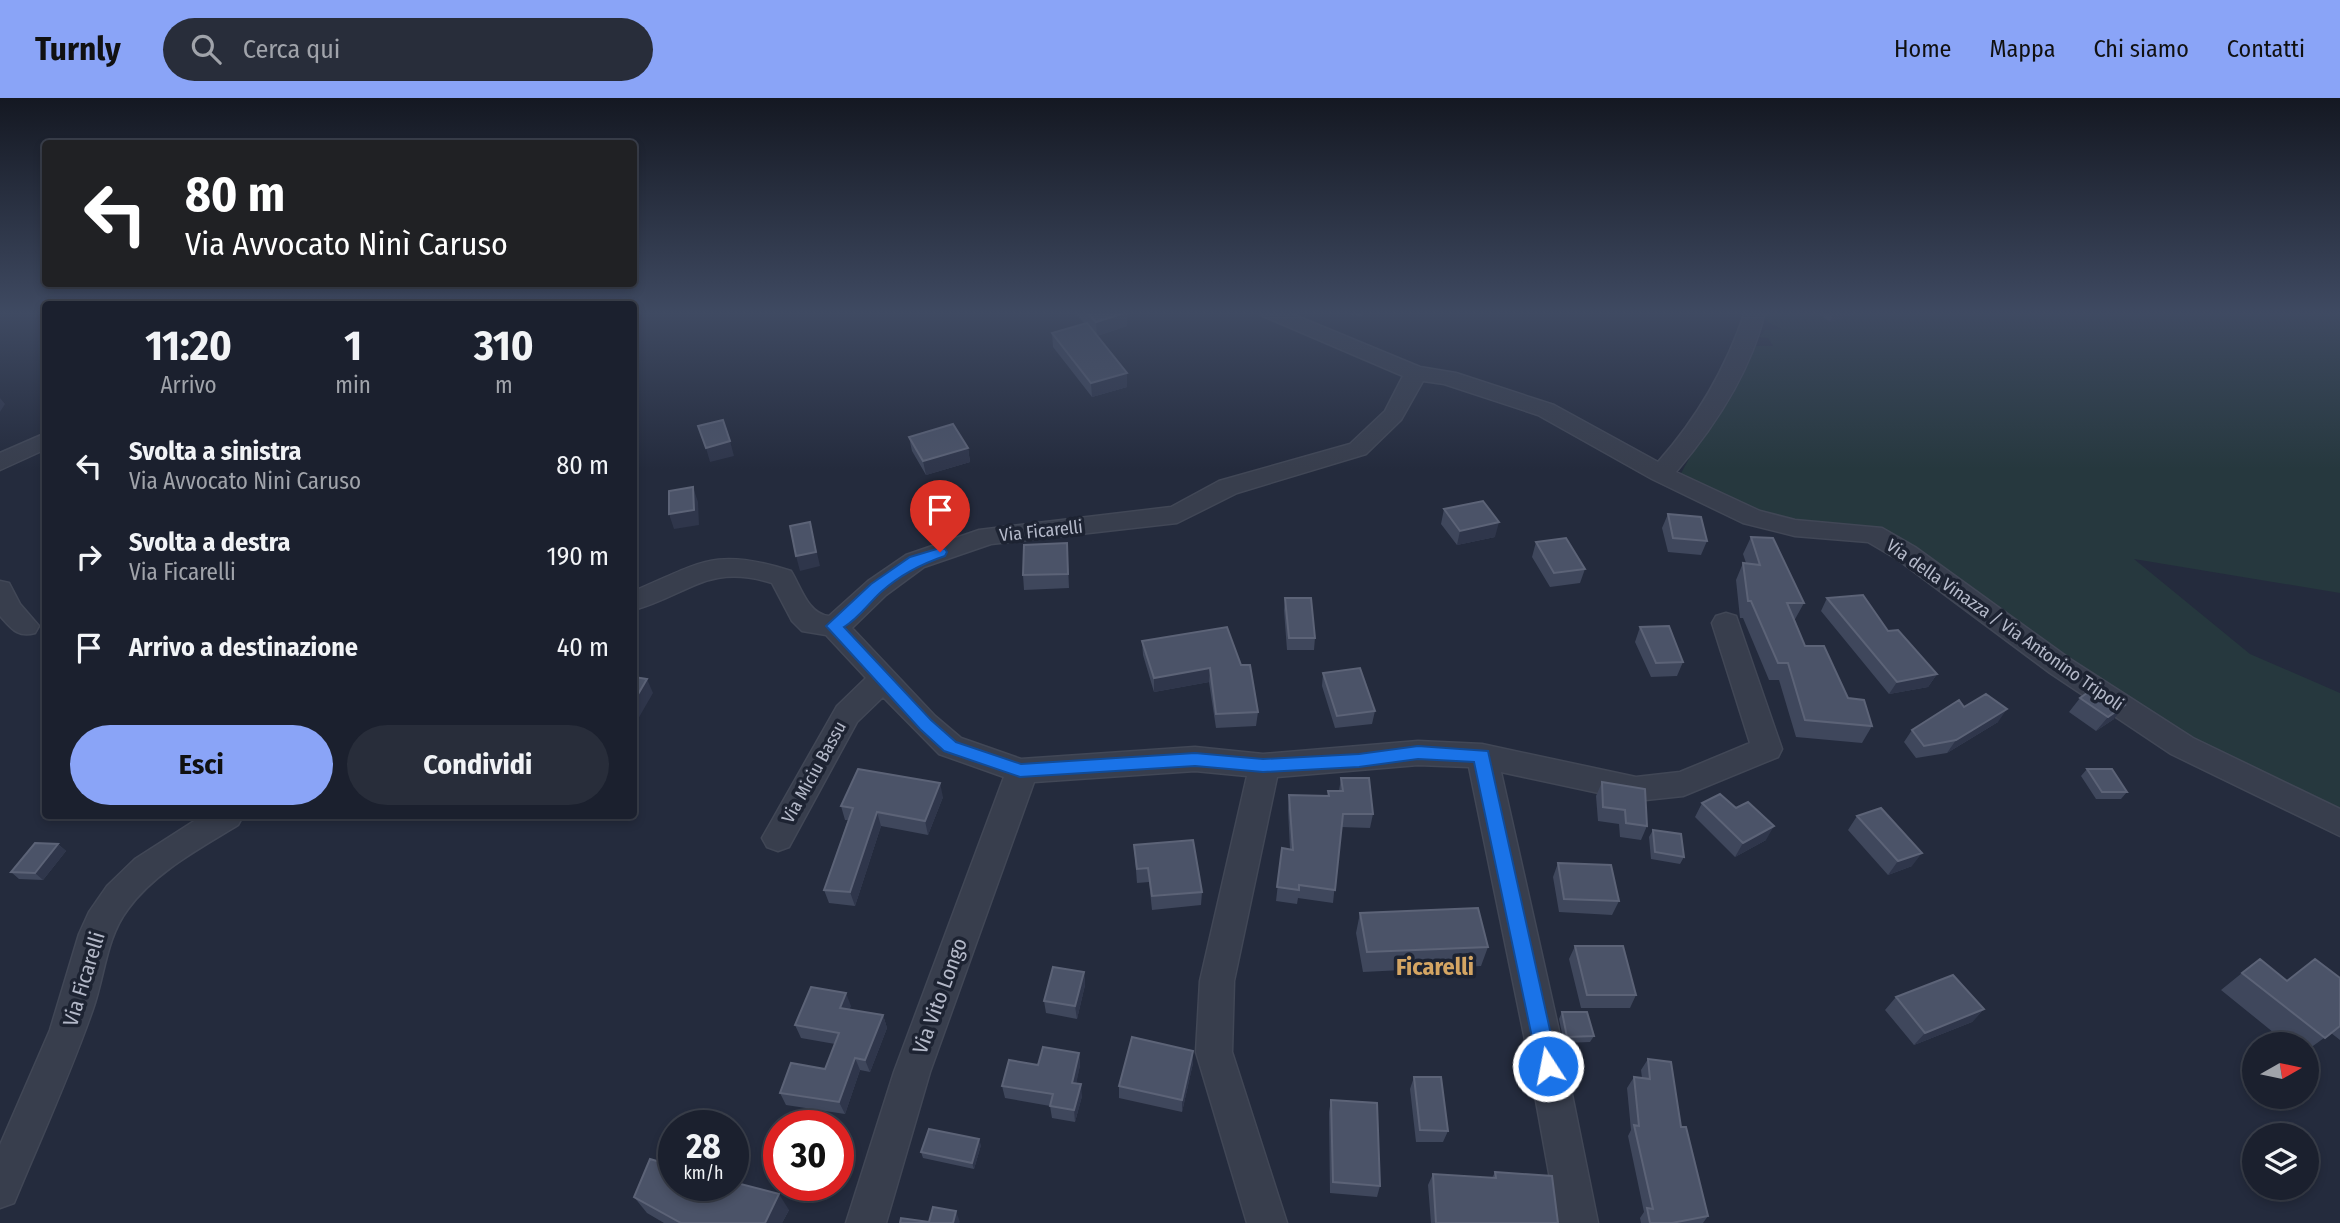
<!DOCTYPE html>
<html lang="it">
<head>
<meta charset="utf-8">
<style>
	body { margin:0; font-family:"Fira Sans Condensed",sans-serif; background:#282d3a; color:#f1f3f6; height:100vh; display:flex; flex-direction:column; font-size:26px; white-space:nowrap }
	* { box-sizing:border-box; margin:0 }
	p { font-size:23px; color:#a0a3aa }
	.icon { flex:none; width:38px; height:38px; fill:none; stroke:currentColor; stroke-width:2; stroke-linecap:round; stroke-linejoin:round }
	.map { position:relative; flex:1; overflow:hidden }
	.sheet { position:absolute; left:42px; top:203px; width:595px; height:518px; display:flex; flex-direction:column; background:#1b202e; border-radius:7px; box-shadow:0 4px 10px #0003,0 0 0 2px #393e4a }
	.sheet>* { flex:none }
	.guide { position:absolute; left:42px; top:42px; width:595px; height:147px; border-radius:7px; box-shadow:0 4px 10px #0003,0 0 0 2px #393e4a; background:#202124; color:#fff; overflow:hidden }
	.needle { width:46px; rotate:81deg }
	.tools { position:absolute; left:2242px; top:934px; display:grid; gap:14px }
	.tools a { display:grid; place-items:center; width:77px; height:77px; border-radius:50%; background:#1b202e; box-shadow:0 4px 10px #0003,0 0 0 2px #393e4a; font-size:35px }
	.speed { position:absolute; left:658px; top:1012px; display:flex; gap:14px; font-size:35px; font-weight:700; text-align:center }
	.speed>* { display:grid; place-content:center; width:91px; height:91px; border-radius:50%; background:#1b202e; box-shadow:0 4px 10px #0003,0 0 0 2px #393e4a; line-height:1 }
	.speed small { font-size:18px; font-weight:400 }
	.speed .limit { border:10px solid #d22; background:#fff; color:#111 }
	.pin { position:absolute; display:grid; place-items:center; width:60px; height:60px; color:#fff; margin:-72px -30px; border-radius:50% 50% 50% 0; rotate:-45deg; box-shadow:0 0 7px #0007 }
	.pin .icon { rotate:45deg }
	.me { position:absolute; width:77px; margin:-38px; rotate:349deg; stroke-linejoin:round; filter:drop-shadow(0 0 5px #0008) }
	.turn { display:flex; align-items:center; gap:24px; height:147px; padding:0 28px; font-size:32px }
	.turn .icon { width:91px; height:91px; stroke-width:2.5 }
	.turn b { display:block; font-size:49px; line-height:60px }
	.eta { display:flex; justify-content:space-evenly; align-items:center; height:119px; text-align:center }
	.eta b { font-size:42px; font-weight:700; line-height:49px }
	.button { display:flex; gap:14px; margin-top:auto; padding:14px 28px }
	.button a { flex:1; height:80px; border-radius:42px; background:#8aa4f7; color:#111; font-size:28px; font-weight:700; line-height:80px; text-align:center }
	.button a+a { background:#282d3a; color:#f1f3f6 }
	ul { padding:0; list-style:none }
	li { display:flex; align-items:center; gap:21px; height:91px; padding:0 28px }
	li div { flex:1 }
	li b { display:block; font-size:26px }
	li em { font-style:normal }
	header { display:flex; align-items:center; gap:42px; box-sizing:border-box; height:98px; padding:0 35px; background:#8aa4f7; color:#111 }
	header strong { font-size:33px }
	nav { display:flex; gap:38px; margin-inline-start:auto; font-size:24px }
	.search { width:490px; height:63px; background:#282d3a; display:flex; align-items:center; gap:18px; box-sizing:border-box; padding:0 24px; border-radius:38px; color:#a0a3aa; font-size:26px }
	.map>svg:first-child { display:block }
	.green { fill:#26383e }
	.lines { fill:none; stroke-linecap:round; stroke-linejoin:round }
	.street-casing { stroke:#414756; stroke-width:3 }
	.street { fill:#383e4d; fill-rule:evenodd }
	.wall { fill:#3f475c }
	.shaded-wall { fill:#2f364b }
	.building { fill:#4b5368; stroke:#5c6377; stroke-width:2 }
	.route { fill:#1a73e8; stroke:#114b97; stroke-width:2 }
	.labels { text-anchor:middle; stroke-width:7; stroke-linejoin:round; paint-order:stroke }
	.street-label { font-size:18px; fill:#b4b9c9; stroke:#1d2332 }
	.near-street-label { font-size:21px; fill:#b4b9c9; stroke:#1d2332 }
	.near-quarter-label { font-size:24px; font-weight:bold; fill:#d4a563; stroke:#1d2332 }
</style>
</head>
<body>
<header>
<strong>Turnly</strong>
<div class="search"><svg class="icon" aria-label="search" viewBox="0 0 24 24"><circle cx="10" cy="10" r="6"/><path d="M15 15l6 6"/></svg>Cerca qui</div>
<nav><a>Home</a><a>Mappa</a><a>Chi siamo</a><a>Contatti</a></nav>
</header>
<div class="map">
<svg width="2340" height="1125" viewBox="0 0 2340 1125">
	<rect width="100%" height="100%" fill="#242b3d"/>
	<path class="green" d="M 1762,214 L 2340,214 L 2340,495 L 2134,461 L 2250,556 L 2340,595 L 2340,715 L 2204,650 L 2066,565 L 1910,451 L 1758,415 L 1680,377 L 1752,248 L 1773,248 L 1768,240 L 1759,239 L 1765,232 L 1781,231 L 1761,220 Z"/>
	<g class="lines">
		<g class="street-casing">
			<path id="street" d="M 1260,214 L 1287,214 L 1420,269 L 1456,275 L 1554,307 L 1658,364 C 1698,319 1726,270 1745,214 L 1765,214 C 1751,273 1716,327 1676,374 L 1760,413 L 1795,422 L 1882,430 L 1915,449 L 2070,561 L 2193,640 L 2340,711 L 2340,738 L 2171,656 L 2050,575 L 1897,461 L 1868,444 L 1795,438 L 1743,425 L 1652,381 L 1538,317 L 1444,286 L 1423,283 L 1401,322 L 1366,356 L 1237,395 L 1177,425 L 991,446 L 924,469 L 886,497 L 852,530 L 935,618 L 961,640 L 1021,661 L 1195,649 L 1263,656 L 1418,643 L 1482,646 L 1636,679 L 1680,674 L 1750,645 L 1712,525 L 1716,518 L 1726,515 L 1736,518 L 1782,651 L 1778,659 L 1683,698 L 1636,703 L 1501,674 L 1561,942 L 1598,1125 L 1558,1125 L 1525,942 L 1469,669 L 1418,667 L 1277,679 L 1234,883 L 1232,954 L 1287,1125 L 1247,1125 L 1196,954 L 1200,883 L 1247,678 L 1195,673 L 1034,684 L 930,974 L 886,1125 L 846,1125 L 894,974 L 1004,679 L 939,656 L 883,599 L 857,624 L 789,749 L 778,753 L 767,749 L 762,740 L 837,608 L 866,580 L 826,537 L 802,533 L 792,523 L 772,485 C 708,465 690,496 634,512 L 634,493 C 702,464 716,449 791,473 C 801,489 808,516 829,518 L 868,483 L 906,457 L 979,432 L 1171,409 L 1219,383 L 1350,346 L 1385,313 L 1403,278 L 1263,218 Z
				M 46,335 L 46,351 L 0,372 L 0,355 Z
				M 0,483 L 9,485 L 20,506 L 39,528 L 35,535 C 17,540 11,530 0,518 Z
				M 202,718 L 243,718 L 238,727 C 199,751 155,774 128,811 C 106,840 105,877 93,911 C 70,977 41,1040 14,1105 L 0,1110 L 0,1047 L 50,932 L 79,836 L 89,814 L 107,788 L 135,761 Z"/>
		</g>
		<use href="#street" class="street"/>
	</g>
	<path class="wall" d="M 1074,214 L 1127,214 L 1127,228 L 1097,238 L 1127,275 L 1127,289 L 1092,299 L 1053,249 L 1052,235 L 1085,226 Z
		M 1336,214 L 1365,214 L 1363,218 Z
		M 1816,214 L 1858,214 L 1857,215 L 1830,224 Z
		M 909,339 L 968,350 L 970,364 L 926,377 L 912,353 Z
		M 1444,411 L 1495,439 L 1457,447 L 1441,426 Z
		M 1668,416 L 1707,443 L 1701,457 L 1668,454 L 1662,430 Z
		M 1751,439 L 1804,505 L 1794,523 L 1805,548 L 1848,600 L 1872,628 L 1862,645 L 1796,639 L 1779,582 L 1769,582 L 1743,520 L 1740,520 L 1736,482 L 1743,465 L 1746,465 L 1743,456 Z
		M 1536,444 L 1585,471 L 1580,485 L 1550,489 L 1532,459 Z
		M 1067,445 L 1069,490 L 1024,492 L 1023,477 Z
		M 1285,500 L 1315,540 L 1314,552 L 1287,552 L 1284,512 Z
		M 1827,500 L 1888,533 L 1937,576 L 1928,589 L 1889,596 L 1821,513 Z
		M 1640,529 L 1683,564 L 1677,578 L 1651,579 L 1635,544 Z
		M 1142,543 L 1241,567 L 1258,614 L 1256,628 L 1216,630 L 1209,584 L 1154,594 L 1143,557 Z
		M 1323,575 L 1375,613 L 1372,626 L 1335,630 L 1322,588 Z
		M 2080,600 L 2114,621 L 2096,633 L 2069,614 Z
		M 1964,609 L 1998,624 L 1947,655 L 1916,660 L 1904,644 L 1912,632 Z
		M 2087,671 L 2127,694 L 2121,701 L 2096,701 L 2081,678 Z
		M 1341,680 L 1373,716 L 1370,730 L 1341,729 L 1333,805 L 1298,800 L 1297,806 L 1276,803 L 1282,750 L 1290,751 L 1288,711 L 1289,697 L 1328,698 L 1328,693 L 1339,693 Z
		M 1602,684 L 1647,728 L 1641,742 L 1620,739 L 1619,726 L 1598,723 L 1596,698 Z
		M 943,699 L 928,737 L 881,728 L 855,808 L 829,805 L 824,792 L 848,722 L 845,722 L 841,708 Z
		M 1702,705 L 1766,742 L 1735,759 L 1695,719 Z
		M 1857,718 L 1912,768 L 1888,777 L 1848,732 Z
		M 1653,732 L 1684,759 L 1680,766 L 1651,761 L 1649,739 Z
		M 58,746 L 66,753 L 43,782 L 19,781 L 11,774 Z
		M 1134,747 L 1202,794 L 1201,807 L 1152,812 L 1149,784 L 1137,785 Z
		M 1558,765 L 1619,803 L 1612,817 L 1559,814 L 1553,779 Z
		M 1360,815 L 1488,849 L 1481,868 L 1363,874 L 1356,835 Z
		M 1575,848 L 1636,897 L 1630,910 L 1581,910 L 1569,861 Z
		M 1084,874 L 1085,887 L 1077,921 L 1046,915 L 1044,903 Z
		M 2242,875 L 2287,883 L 2340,880 L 2340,942 L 2331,935 L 2306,953 L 2306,947 L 2289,947 L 2221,892 Z
		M 1896,899 L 1984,911 L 1972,924 L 1914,947 L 1885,912 Z
		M 851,908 L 849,911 L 883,917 L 887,930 L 870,974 L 860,972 L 845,1016 L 786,1007 L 780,995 L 825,971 L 835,946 L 801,940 L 795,927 Z
		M 1562,914 L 1594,938 L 1590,944 L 1564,945 L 1559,921 Z
		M 1079,955 L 1080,967 L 1076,985 L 1082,998 L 1075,1024 L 1052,1020 L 1050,1008 L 1005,1000 L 1002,988 L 1038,967 Z
		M 1648,961 L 1681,1029 L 1708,1118 L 1703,1125 L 1641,1125 L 1640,1120 L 1644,1114 L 1628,1038 L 1631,1032 L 1627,990 L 1634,979 L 1642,980 L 1641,972 Z
		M 1193,965 L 1182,1014 L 1119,1000 L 1119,988 Z
		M 1414,979 L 1448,1033 L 1443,1044 L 1416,1044 L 1410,991 Z
		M 1331,1002 L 1380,1088 L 1377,1099 L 1330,1095 L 1329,1014 Z
		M 981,1047 L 974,1071 L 923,1060 L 921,1054 Z
		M 1495,1074 L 1558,1125 L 1431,1125 L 1428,1087 L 1433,1076 L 1492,1080 Z
		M 634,1099 L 789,1112 L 782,1125 L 664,1125 L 647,1115 Z"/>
	<path class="shaded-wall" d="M 1127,214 L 1127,228 L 1097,238 L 1096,224 Z
		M 1834,214 L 1858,214 L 1857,215 L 1830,224 Z
		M 1127,275 L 1127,289 L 1092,299 L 1091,285 Z
		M 0,300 L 5,306 L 0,314 Z
		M 730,343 L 734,358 L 710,364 L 706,350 Z
		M 968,350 L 970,364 L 926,377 L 923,363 Z
		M 693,389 L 698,404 L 699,427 L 674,431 L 669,416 Z
		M 810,424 L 820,468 L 800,473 L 796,458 Z
		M 1499,424 L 1495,439 L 1457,447 L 1460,433 Z
		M 1210,570 L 1209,584 L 1154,594 L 1154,580 Z
		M 1937,576 L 1928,589 L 1889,596 L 1897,584 Z
		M 647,581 L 653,595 L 634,628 L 634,603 Z
		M 2125,607 L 2114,621 L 2096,633 L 2108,619 Z
		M 2007,611 L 1998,624 L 1947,655 L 1956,642 Z
		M 940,685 L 943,699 L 928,737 L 925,723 Z
		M 877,714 L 881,728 L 855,808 L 850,794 Z
		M 1774,728 L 1766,742 L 1735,759 L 1743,745 Z
		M 58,746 L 66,753 L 43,782 L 35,775 Z
		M 1922,755 L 1912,768 L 1888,777 L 1898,763 Z
		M 1084,874 L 1085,887 L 1077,921 L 1075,908 Z
		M 846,895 L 851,908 L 845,922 L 840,910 Z
		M 1984,911 L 1972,924 L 1914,947 L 1925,935 Z
		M 883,917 L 887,930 L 870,974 L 865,962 Z
		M 1193,953 L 1193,965 L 1182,1014 L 1182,1002 Z
		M 1079,955 L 1080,967 L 1074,997 L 1072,985 Z
		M 855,960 L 860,972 L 845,1016 L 839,1004 Z
		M 1081,986 L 1082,998 L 1075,1024 L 1074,1012 Z
		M 979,1041 L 981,1047 L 974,1071 L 972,1065 Z
		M 779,1096 L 789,1112 L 782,1125 L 765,1125 Z
		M 956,1113 L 960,1124 L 959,1125 L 953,1125 Z"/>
	<path class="building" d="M 1087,214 L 1127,214 L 1096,224 Z
		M 1087,225 L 1127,275 L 1091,285 L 1052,235 Z
		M 723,322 L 730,343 L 706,350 L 698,328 Z
		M 953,326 L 968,350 L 923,363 L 909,339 Z
		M 693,389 L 694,412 L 669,416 L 669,393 Z
		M 1483,403 L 1499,424 L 1460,433 L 1444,411 Z
		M 1668,416 L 1701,419 L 1707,443 L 1673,440 Z
		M 810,424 L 816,454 L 796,458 L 790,428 Z
		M 1751,439 L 1773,440 L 1804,505 L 1787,505 L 1805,548 L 1824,548 L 1848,600 L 1864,602 L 1872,628 L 1805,622 L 1788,565 L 1778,565 L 1751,503 L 1748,503 L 1743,465 L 1760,467 Z
		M 1566,440 L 1585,471 L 1554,475 L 1536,444 Z
		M 1067,445 L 1068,476 L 1023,477 L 1024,447 Z
		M 1863,497 L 1888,533 L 1898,532 L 1937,576 L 1897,584 L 1827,500 Z
		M 1285,500 L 1311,500 L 1315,540 L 1289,540 Z
		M 1669,528 L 1683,564 L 1656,565 L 1640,529 Z
		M 1227,529 L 1241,567 L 1250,567 L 1258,614 L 1216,616 L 1210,570 L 1154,580 L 1142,543 Z
		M 1360,570 L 1375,613 L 1337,618 L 1323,575 Z
		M 634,579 L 647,581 L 634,603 Z
		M 2097,588 L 2125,607 L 2108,619 L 2080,600 Z
		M 1986,596 L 2007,611 L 1956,642 L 1924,648 L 1912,632 L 1959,602 L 1964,609 Z
		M 858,671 L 940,685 L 925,723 L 877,714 L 850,794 L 824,792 L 853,710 L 841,708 Z
		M 2087,671 L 2112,671 L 2127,694 L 2102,694 Z
		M 1341,680 L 1369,680 L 1373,716 L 1343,716 L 1335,792 L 1299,787 L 1299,792 L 1277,789 L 1282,750 L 1293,752 L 1289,697 L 1329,698 L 1328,693 L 1343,693 Z
		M 1602,684 L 1645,691 L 1647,728 L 1626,725 L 1625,712 L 1603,709 Z
		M 1720,696 L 1736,710 L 1748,704 L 1774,728 L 1743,745 L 1702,705 Z
		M 1881,710 L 1922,755 L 1898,763 L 1857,718 Z
		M 1653,732 L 1681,736 L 1684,759 L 1655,754 Z
		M 1193,742 L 1202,794 L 1152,798 L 1148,770 L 1137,771 L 1134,747 Z
		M 35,745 L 58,746 L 35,775 L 11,774 Z
		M 1558,765 L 1611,767 L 1619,803 L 1564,801 Z
		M 1478,810 L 1488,849 L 1367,854 L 1360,815 Z
		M 1575,848 L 1623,848 L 1636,897 L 1587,897 Z
		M 2260,861 L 2287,883 L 2315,861 L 2340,880 L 2340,928 L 2325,940 L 2242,875 Z
		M 1053,869 L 1084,874 L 1075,908 L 1044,903 Z
		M 1953,877 L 1984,911 L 1925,935 L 1896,899 Z
		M 811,889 L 846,895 L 840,910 L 883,917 L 865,962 L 855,960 L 839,1004 L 780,995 L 791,965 L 825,971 L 839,935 L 795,927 Z
		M 1562,914 L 1587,914 L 1594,938 L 1567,939 Z
		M 1132,939 L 1193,953 L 1182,1002 L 1119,988 Z
		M 1043,949 L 1079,955 L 1072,985 L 1081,986 L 1074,1012 L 1050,1008 L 1053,996 L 1002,988 L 1009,962 L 1038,967 Z
		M 1648,961 L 1671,964 L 1681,1029 L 1686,1029 L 1708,1118 L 1672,1125 L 1650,1125 L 1647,1110 L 1653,1111 L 1634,1027 L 1639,1028 L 1634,979 L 1650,981 Z
		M 1414,979 L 1441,979 L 1448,1033 L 1420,1032 Z
		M 1331,1002 L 1377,1005 L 1380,1088 L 1333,1084 Z
		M 929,1031 L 979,1041 L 972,1065 L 921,1054 Z
		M 650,1061 L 674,1068 L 674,1087 L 733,1087 L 733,1084 L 779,1096 L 765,1125 L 681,1125 L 634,1099 Z
		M 1495,1074 L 1552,1078 L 1558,1125 L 1436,1125 L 1433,1076 L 1496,1080 Z
		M 933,1109 L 956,1113 L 953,1125 L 900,1125 L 901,1120 L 929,1124 Z"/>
	<linearGradient id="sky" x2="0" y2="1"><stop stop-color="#141822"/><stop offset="0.58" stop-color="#3f4a62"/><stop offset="1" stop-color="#3f4a62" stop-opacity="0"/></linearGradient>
	<rect width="2340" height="371" fill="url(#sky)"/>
	<path class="route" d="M 940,450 L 945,451 L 947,454 L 945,458 C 921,466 900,477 881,494 C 868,506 859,520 844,529 L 931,622 L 956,644 L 1021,666 L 1195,655 L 1263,661 L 1359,656 L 1418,648 L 1488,653 L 1558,968 L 1555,975 L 1548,978 L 1541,975 L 1538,968 L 1474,664 L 1418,661 L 1359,669 L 1263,674 L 1195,668 L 1020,679 L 944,653 L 920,631 L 826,528 L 871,486 L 910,459 Z"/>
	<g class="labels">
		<g class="street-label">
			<text transform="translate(1041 433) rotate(-6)" y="6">Via Ficarelli</text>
			<text transform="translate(2005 527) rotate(35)" y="6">Via della Vinazza / Via Antonino Tripoli</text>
			<text transform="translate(814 674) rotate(-61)" y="6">Via Miciu Bassu</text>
		</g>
		<g class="near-street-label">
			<text transform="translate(84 881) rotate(-73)" y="7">Via Ficarelli</text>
			<text transform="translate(940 898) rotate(-70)" y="7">Via Vito Longo</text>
		</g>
		<g class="near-quarter-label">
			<text x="1435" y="877">Ficarelli</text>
		</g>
	</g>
</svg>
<div class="tools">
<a><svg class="needle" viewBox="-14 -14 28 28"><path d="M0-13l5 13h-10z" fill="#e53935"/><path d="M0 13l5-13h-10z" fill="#a0a3aa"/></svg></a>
<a><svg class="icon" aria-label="layers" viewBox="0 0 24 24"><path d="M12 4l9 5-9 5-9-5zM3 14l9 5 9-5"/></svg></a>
</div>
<div class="speed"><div>28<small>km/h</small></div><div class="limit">30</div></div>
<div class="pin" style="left:940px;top:454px;background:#d93025"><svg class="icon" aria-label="arrive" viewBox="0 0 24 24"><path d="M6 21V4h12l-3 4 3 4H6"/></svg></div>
<svg class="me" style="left:1548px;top:968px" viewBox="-20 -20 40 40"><circle r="17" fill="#1a73e8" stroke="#fff" stroke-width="3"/><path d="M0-11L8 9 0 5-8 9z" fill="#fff"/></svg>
<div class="guide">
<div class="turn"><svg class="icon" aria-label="left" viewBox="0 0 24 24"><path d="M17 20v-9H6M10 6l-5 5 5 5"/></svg><div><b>80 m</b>Via Avvocato Ninì Caruso</div></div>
</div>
<section class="sheet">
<div class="eta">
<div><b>11:20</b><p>Arrivo</p></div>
<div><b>1</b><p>min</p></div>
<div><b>310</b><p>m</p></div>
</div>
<ul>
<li><svg class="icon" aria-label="left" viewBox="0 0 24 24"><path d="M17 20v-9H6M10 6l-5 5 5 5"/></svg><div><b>Svolta a sinistra</b><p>Via Avvocato Ninì Caruso</p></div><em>80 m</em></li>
<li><svg class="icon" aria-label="right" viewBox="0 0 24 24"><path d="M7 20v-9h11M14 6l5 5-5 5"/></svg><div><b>Svolta a destra</b><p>Via Ficarelli</p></div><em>190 m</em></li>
<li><svg class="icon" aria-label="arrive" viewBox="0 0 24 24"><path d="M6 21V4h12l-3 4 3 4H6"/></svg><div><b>Arrivo a destinazione</b></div><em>40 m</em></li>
</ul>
<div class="button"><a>Esci</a><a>Condividi</a></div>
</section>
</div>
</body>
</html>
